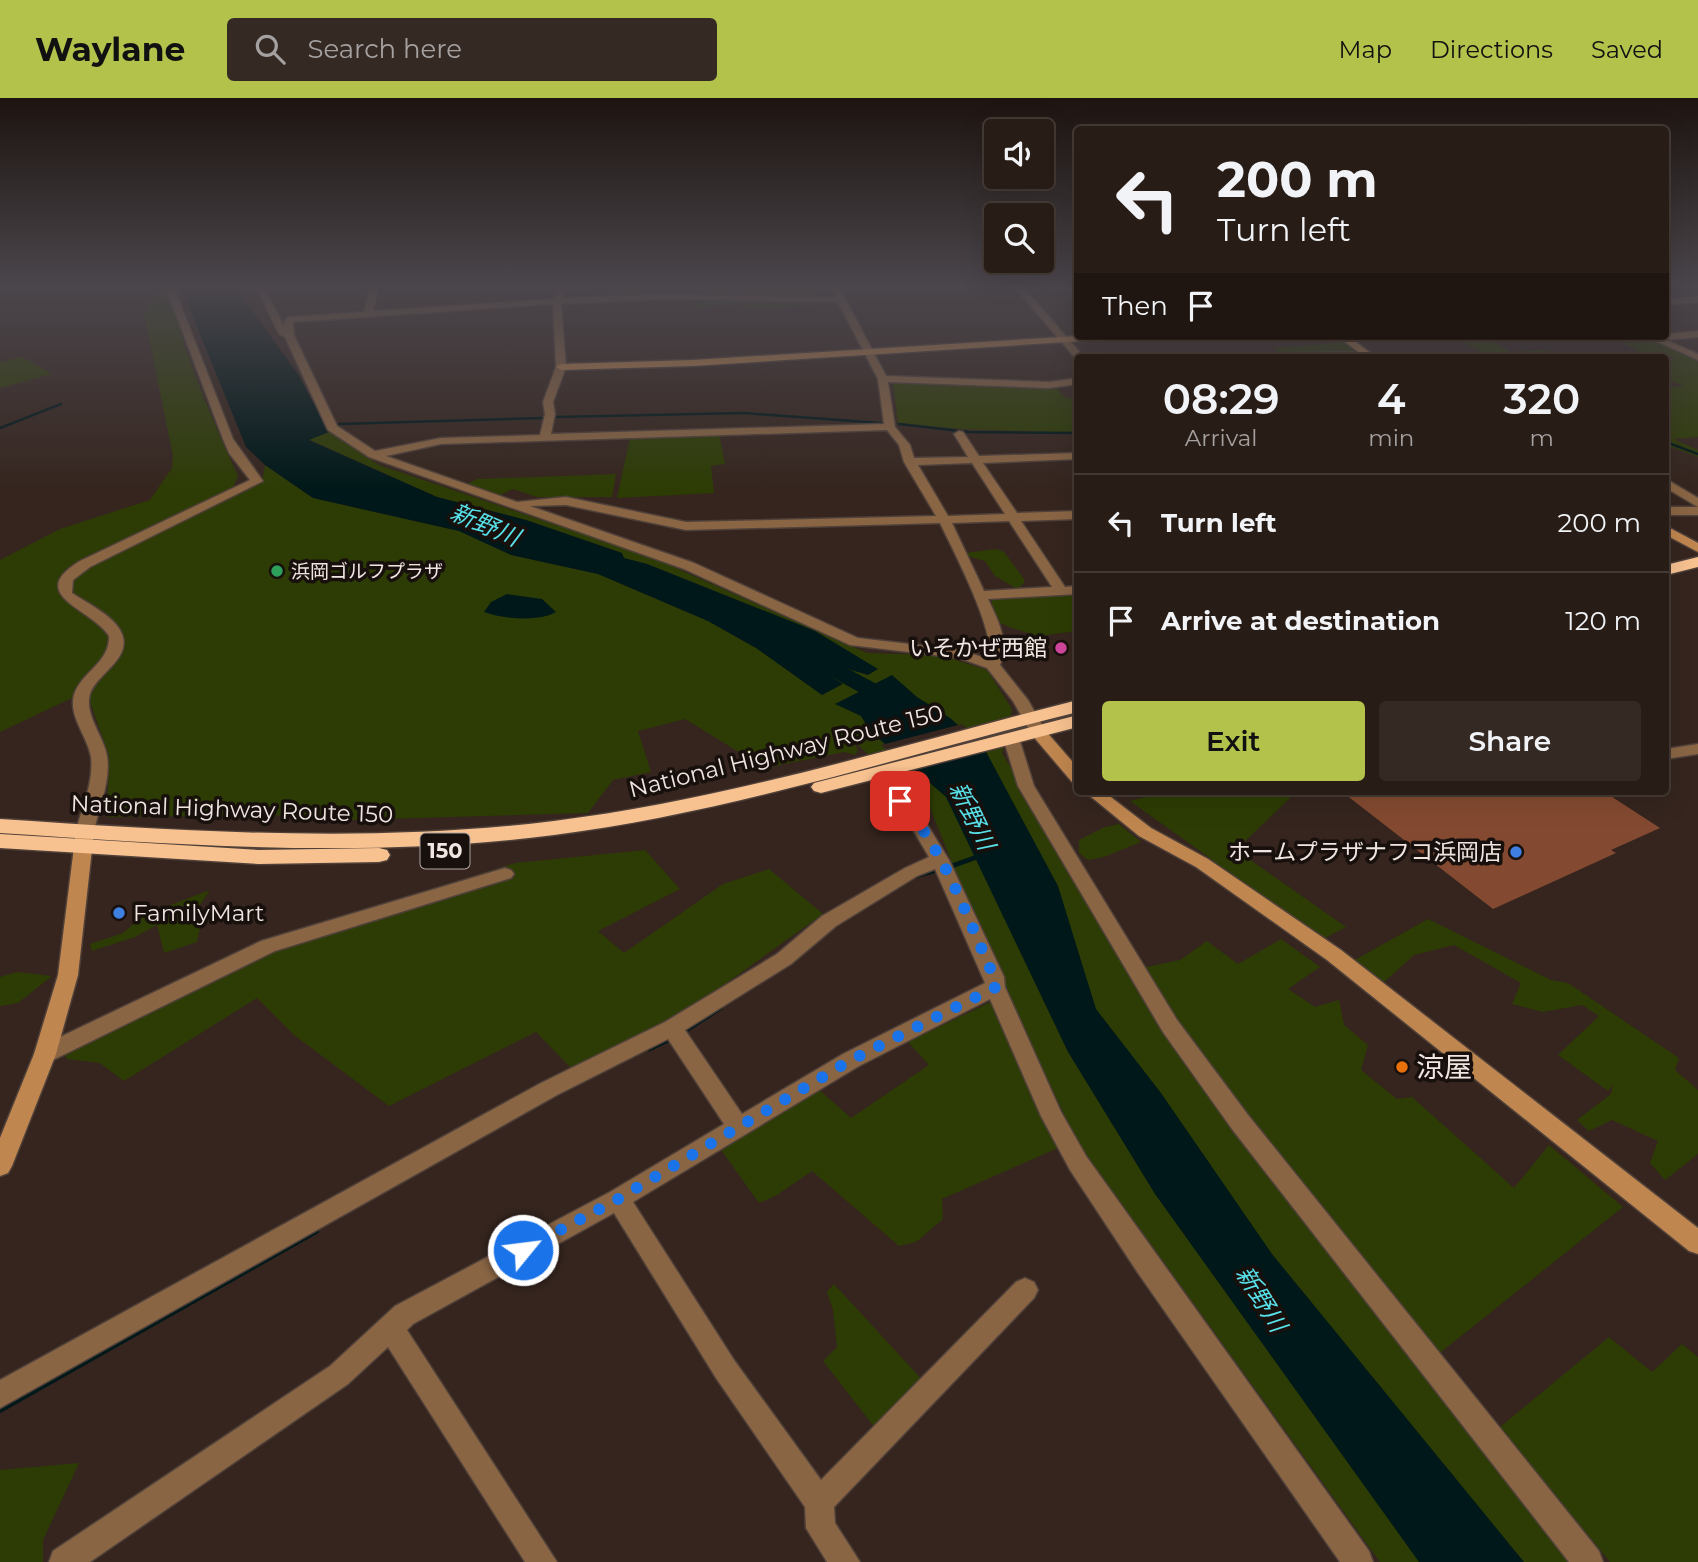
<!DOCTYPE html>
<html lang="en">
<head>
<meta charset="utf-8">
<style>
	body { margin:0; font-family:Montserrat,"Noto Sans JP",sans-serif; background:#342923; color:#f1f3f6; height:100vh; display:flex; flex-direction:column; font-size:26px; white-space:nowrap }
	* { box-sizing:border-box; margin:0 }
	p { font-size:23px; color:#a5a1a1 }
	.icon { flex:none; width:38px; height:38px; fill:none; stroke:currentColor; stroke-width:2; stroke-linecap:round; stroke-linejoin:round }
	.map { position:relative; flex:1; overflow:hidden }
	.side { position:absolute; left:1074px; top:256px; width:595px; height:441px; display:flex; flex-direction:column; background:#281c16; border-radius:7px; box-shadow:0 7px 28px #0002,0 0 0 2px #443a35 }
	.side>* { flex:none }
	.top-card { position:absolute; left:1074px; top:28px; width:595px; height:214px; border-radius:7px; box-shadow:0 7px 28px #0002,0 0 0 2px #443a35; background:#281c16; color:#f1f3f6; overflow:hidden }
	.controls { position:absolute; left:984px; top:21px; display:grid; gap:14px }
	.controls a { display:grid; place-items:center; width:70px; height:70px; border-radius:7px; background:#281c16; box-shadow:0 7px 28px #0002,0 0 0 2px #443a35; font-size:35px }
	.pin { position:absolute; display:grid; place-items:center; width:60px; height:60px; color:#fff; margin:-30px; border-radius:14px; box-shadow:0 4px 10px #0006 }
	.me { position:absolute; width:77px; margin:-38px; rotate:61deg; stroke-linejoin:round; filter:drop-shadow(0 0 5px #0008) }
	.turn { display:flex; align-items:center; gap:24px; height:147px; padding:0 28px; font-size:32px }
	.turn .icon { width:91px; height:91px; stroke-width:2.5 }
	.turn b { display:block; font-size:49px; line-height:60px }
	.then { display:flex; align-items:center; height:66px; padding:0 28px; background:#0003; gap:14px; font-size:26px }
	.eta { display:flex; justify-content:space-evenly; align-items:center; height:119px; text-align:center }
	.eta b { font-size:42px; font-weight:600; line-height:49px }
	.button { display:flex; gap:14px; margin-top:auto; padding:14px 28px }
	.button a { flex:1; height:80px; border-radius:7px; background:#b3c24b; color:#111; font-size:28px; font-weight:600; line-height:80px; text-align:center }
	.button a+a { background:#342923; color:#f1f3f6 }
	ul { padding:0; list-style:none }
	li { display:flex; align-items:center; gap:21px; height:98px; padding:0 28px; border-top:2px solid #443a35 }
	li div { flex:1 }
	li b { display:block; font-size:26px }
	li em { font-style:normal }
	header { display:flex; align-items:center; gap:42px; box-sizing:border-box; height:98px; padding:0 35px; background:#b3c24b; color:#111 }
	header strong { font-size:33px }
	nav { display:flex; gap:38px; margin-inline-start:auto; font-size:24px }
	.search { width:490px; height:63px; background:#342923; display:flex; align-items:center; gap:18px; box-sizing:border-box; padding:0 24px; border-radius:7px; color:#a5a1a1; font-size:26px }
	.map>svg:first-child { display:block }
	.green { fill:#2d3c04 }
	.water { fill:#001819 }
	.pier { fill:#35251e }
	.lines { fill:none; stroke-linecap:round; stroke-linejoin:round }
	.stream-far2 { stroke:#001819; stroke-width:2.5 }
	.stream-far1 { stroke:#001819; stroke-width:5 }
	.stream { stroke:#001819; stroke-width:6 }
	.river { fill:#001819; fill-rule:evenodd }
	.building { fill:#844a31 }
	.street-casing { stroke:#4f4039; stroke-width:3 }
	.secondary-casing { stroke:#4f4039; stroke-width:3 }
	.highway-casing { stroke:#4f4039; stroke-width:3 }
	.street { fill:#896544; fill-rule:evenodd }
	.secondary { fill:#c0864f; fill-rule:evenodd }
	.highway { fill:#f7c190; fill-rule:evenodd }
	.route { stroke:#1a73e8; stroke-width:12; stroke-dasharray:0 21.6 }
	.leisure-dot { fill:#2e9e5b; stroke:#17100d; stroke-width:2.5 }
	.hotel-dot { fill:#d1479c; stroke:#17100d; stroke-width:2.5 }
	.shop-dot { fill:#3f7fe0; stroke:#17100d; stroke-width:2.5 }
	.food-dot { fill:#e8710a; stroke:#17100d; stroke-width:2.5 }
	.labels { text-anchor:middle; stroke-width:7; stroke-linejoin:round; paint-order:stroke }
	.far-poi-label { font-size:19px; fill:#f0e5e0; stroke:#17100d; text-anchor:start }
	.shield { fill:#17100d; stroke:#afa5a1; stroke-width:2 }
	.shield-label { font-size:21px; font-weight:bold; fill:#f0e5e0 }
	.poi-label { font-size:23px; fill:#f0e5e0; stroke:#17100d; text-anchor:end }
	.street-label { font-size:23px; fill:#f0e5e0; stroke:#17100d }
	.water-label { font-size:24px; font-style:italic; fill:#57e0e8; stroke:#17100d }
	.near-poi-label { font-size:28px; fill:#f0e5e0; stroke:#17100d; text-anchor:start }
</style>
</head>
<body>
<header>
<strong>Waylane</strong>
<div class="search"><svg class="icon" aria-label="search" viewBox="0 0 24 24"><circle cx="10" cy="10" r="6"/><path d="M15 15l6 6"/></svg>Search here</div>
<nav><a>Map</a><a>Directions</a><a>Saved</a></nav>
</header>
<div class="map">
<svg width="1698" height="1464" viewBox="0 0 1698 1464">
	<rect width="100%" height="100%" fill="#35251e"/>
	<path class="green" d="M 151,187 L 164,187 C 175,208 180,233 187,255 C 202,297 219,337 238,378 L 233,390 L 64,472 L 72,479 L 80,471 L 262,385 L 265,367 L 313,400 L 459,433 L 511,457 L 598,476 L 708,523 L 756,550 L 791,553 L 868,577 L 877,571 L 815,533 L 647,466 L 623,460 L 622,455 L 526,422 L 437,399 L 308,341 L 329,334 L 379,367 L 651,459 L 867,555 L 940,557 L 987,572 L 1012,611 L 1002,655 L 1040,718 L 1162,900 L 1146,869 L 1180,862 L 1207,843 L 1238,866 L 1281,841 L 1320,869 L 1288,891 L 1315,909 L 1339,902 L 1344,927 L 1368,947 L 1361,972 L 1397,1001 L 1412,999 L 1514,1090 L 1549,1047 L 1623,1109 L 1436,1258 L 1580,1464 L 1380,1464 L 1078,1045 L 996,874 L 930,710 L 852,642 L 858,652 L 855,657 L 844,654 L 765,670 L 685,621 L 638,633 L 651,674 L 613,682 L 588,715 L 349,722 L 317,717 L 107,719 L 109,658 L 88,598 L 74,599 L 0,634 L 0,462 L 60,431 L 150,402 L 172,370 L 173,358 L 144,215 L 155,196 Z
		M 572,187 L 774,187 L 814,191 L 816,198 L 802,201 L 801,203 L 784,204 L 617,196 L 572,191 Z
		M 692,201 L 824,207 L 748,210 L 746,206 L 696,209 Z
		M 1328,238 L 1338,238 L 1359,255 L 1282,256 L 1273,250 L 1337,245 Z
		M 1453,238 L 1486,240 L 1511,254 L 1543,252 L 1576,259 L 1258,259 L 1485,256 Z
		M 1655,243 L 1698,260 L 1698,339 L 1673,341 L 1698,352 L 1698,359 L 1666,347 L 1666,290 L 1684,288 L 1666,281 L 1666,263 L 1673,263 L 1672,258 L 1646,257 L 1623,245 Z
		M 22,259 L 52,276 L 0,290 L 0,264 Z
		M 893,285 L 1055,289 L 1066,300 L 1078,301 L 1078,335 L 962,331 L 898,325 Z
		M 719,336 L 725,366 L 711,368 L 714,395 L 617,400 L 630,340 Z
		M 616,376 L 612,399 L 537,399 L 513,391 L 500,397 L 467,386 L 477,381 Z
		M 996,451 L 1004,454 L 1024,481 L 1024,485 L 1017,491 L 995,478 L 985,463 L 968,458 L 965,455 Z
		M 1078,495 L 1078,533 L 1038,538 L 1015,531 L 1000,525 L 992,511 L 992,500 Z
		M 1169,693 L 1286,693 L 1293,697 L 1236,752 L 1346,829 L 1323,841 L 1130,703 Z
		M 1119,726 L 1141,744 L 1104,759 L 1088,762 L 1079,755 L 1079,742 L 1105,729 Z
		M 645,752 L 680,791 L 598,833 L 624,855 L 723,786 L 769,771 L 823,816 L 683,916 L 592,959 L 573,972 L 536,934 L 389,1008 L 294,937 L 257,900 L 124,983 L 100,965 L 67,961 L 61,952 L 227,870 L 351,821 L 375,809 L 515,765 Z
		M 210,792 L 197,811 L 202,821 L 197,844 L 164,855 L 157,827 L 135,839 L 92,853 L 90,846 L 123,835 L 144,817 Z
		M 1428,821 L 1551,882 L 1568,885 L 1679,960 L 1675,972 L 1698,992 L 1698,1056 L 1665,1082 L 1650,1065 L 1658,1043 L 1612,1022 L 1589,1033 L 1577,1022 L 1611,996 L 1613,986 L 1608,993 L 1558,957 L 1599,918 L 1582,907 L 1543,914 L 1512,906 L 1521,885 L 1454,847 L 1414,857 L 1383,885 L 1353,863 Z
		M 17,874 L 52,878 L 18,905 L 0,908 L 0,879 Z
		M 991,904 L 1058,1050 L 942,1101 L 943,1121 L 916,1144 L 899,1148 L 812,1073 L 777,1097 L 759,1105 L 717,1046 L 817,990 L 851,1020 L 929,967 L 908,944 Z
		M 834,1186 L 927,1287 L 879,1335 L 823,1263 L 837,1249 L 833,1212 L 827,1194 Z
		M 1609,1239 L 1652,1274 L 1682,1246 L 1698,1259 L 1698,1464 L 1610,1464 L 1500,1329 Z
		M 79,1365 L 43,1442 L 43,1464 L 0,1464 L 0,1372 Z"/>
	<path class="water" d="M 180,187 L 233,187 L 298,276 L 329,334 L 309,342 L 437,399 L 526,422 L 622,455 L 624,460 L 647,466 L 815,533 L 878,571 L 868,577 L 794,555 L 843,586 L 822,597 L 756,550 L 708,523 L 598,476 L 511,457 L 459,433 L 313,400 L 265,367 L 246,349 Z
		M 507,496 L 542,501 L 556,514 C 539,524 503,521 484,514 L 491,504 Z
		M 892,577 L 917,599 L 950,620 L 984,650 L 1058,788 L 1096,911 L 1161,995 L 1272,1156 L 1524,1464 L 1419,1464 L 1155,1096 L 1068,954 L 946,699 L 870,633 L 861,618 L 835,606 Z"/>
	<path class="pier" d="M 962,626 L 979,641 L 898,662 L 881,647 Z"/>
	<g class="lines">
		<path class="stream-far2" d="M 555,319 L 743,315 L 881,325
			M 339,326 L 543,320
			M 899,326 L 969,334 L 1078,335
			M 0,330 L 61,306
			M 1666,344 L 1698,356"/>
		<path class="stream-far1" d="M 949,769 L 977,759
			M 915,778 L 940,771
			M 680,936 L 720,910
			M 649,951 L 672,940"/>
		<path class="stream" d="M 0,1312 L 316,1133"/>
		<path class="river" d="M 790,540 L 905,601 L 909,606 L 905,611 L 889,611 L 782,551 L 779,546 L 782,541 Z"/>
	</g>
	<path class="building" d="M 1341,693 L 1603,693 L 1660,730 L 1611,752 L 1616,755 L 1493,811 Z"/>
	<g class="lines">
		<g class="street-casing">
			<path id="street" d="M 165,187 L 173,187 L 233,341 L 263,383 L 90,469 L 73,482 L 72,495 C 88,506 115,518 122,536 C 132,561 96,576 90,596 C 84,617 104,638 107,658 C 111,683 99,709 94,733 L 85,739 L 76,733 C 82,709 94,684 91,659 C 88,639 68,618 74,597 C 81,574 110,565 109,538 C 91,510 24,497 80,463 L 250,382 L 229,355 L 223,341 Z
				M 255,187 L 263,187 L 284,228 L 285,222 L 289,219 L 364,214 L 371,187 L 379,187 L 373,213 L 554,201 L 559,187 L 567,187 L 563,200 L 664,196 L 816,200 L 836,199 L 830,187 L 838,187 L 886,278 L 1049,284 L 1078,280 L 1078,286 L 1049,290 L 888,284 L 895,329 L 910,347 L 914,360 L 968,359 L 954,336 L 959,333 L 963,334 L 979,358 L 1078,355 L 1078,361 L 983,365 L 1017,415 L 1078,413 L 1078,421 L 1021,423 L 1065,489 L 1078,488 L 1078,496 L 988,501 C 998,522 1010,545 1000,567 L 1028,602 L 1046,634 L 1038,639 L 1032,637 L 1013,603 L 987,570 L 959,560 L 850,547 L 684,471 L 369,359 L 328,332 L 285,239 L 279,236 ZM 664,201 L 838,204 L 878,281 L 884,326 L 551,336 L 555,316 L 553,304 L 566,269 L 561,206 ZM 553,206 L 556,269 L 543,304 L 545,316 L 540,337 L 441,340 L 375,353 L 337,328 L 294,237 L 293,224 ZM 887,332 L 899,347 L 904,364 L 936,418 L 686,424 L 566,399 L 517,404 L 386,358 L 441,346 ZM 972,365 L 1005,416 L 948,418 L 918,367 ZM 566,407 L 686,432 L 940,425 C 952,450 999,539 988,561 L 961,552 L 858,540 L 694,465 L 530,408 ZM 1009,423 L 1052,489 L 984,493 L 952,425 Z
				M 1008,187 L 1078,187 L 1078,193 L 1025,191 L 1084,259 L 1076,261 L 1016,191 Z
				M 1698,198 L 1698,204 L 1666,207 L 1666,201 Z
				M 1698,233 L 1698,239 L 1666,242 L 1698,256 L 1698,262 L 1645,238 Z
				M 1368,254 L 1371,255 L 1371,259 L 1246,259 L 1251,256 Z
				M 1666,381 L 1698,400 L 1698,409 L 1666,390 Z
				M 1666,409 L 1698,409 L 1698,417 L 1666,417 Z
				M 1011,635 L 1019,640 L 1034,688 L 1177,922 L 1248,1017 L 1599,1453 L 1603,1464 L 1569,1464 L 1232,1031 L 1163,934 L 1018,688 L 1003,640 Z
				M 1698,646 L 1698,656 L 1666,661 L 1666,651 Z
				M 874,671 L 880,672 L 919,713 L 949,762 L 1004,879 L 1005,889 L 1061,1014 L 1086,1058 L 1369,1453 L 1373,1464 L 1340,1464 L 1138,1175 L 1070,1072 L 1041,1018 L 990,901 L 859,968 L 633,1104 L 734,1262 L 821,1382 L 1016,1184 L 1025,1180 L 1034,1184 L 1038,1192 L 1034,1200 L 834,1409 L 835,1425 L 860,1464 L 827,1464 L 806,1430 L 805,1409 L 716,1280 L 614,1115 L 413,1226 L 407,1232 L 557,1464 L 525,1464 L 388,1249 L 348,1286 L 90,1464 L 49,1464 L 53,1453 L 330,1268 L 395,1208 L 610,1094 L 724,1026 L 668,941 L 557,997 L 0,1310 L 0,1282 L 541,985 L 665,924 L 777,856 L 822,818 L 905,770 L 929,759 L 906,720 L 866,676 ZM 935,771 L 985,885 L 843,956 L 742,1016 L 685,932 L 791,866 L 836,828 L 917,778 Z
				M 505,770 L 511,772 L 514,776 L 511,780 L 275,853 L 53,962 L 45,964 L 37,962 L 34,956 L 37,950 L 261,843 Z"/>
		</g>
		<g class="secondary-casing">
			<path id="secondary" d="M 1078,238 L 1119,238 L 1114,241 L 693,268 L 561,272 L 556,269 L 561,266 L 693,262 Z
				M 1337,238 L 1348,238 L 1376,259 L 1365,259 Z
				M 1666,428 L 1698,445 L 1698,454 L 1666,437 Z
				M 1038,629 L 1044,631 L 1078,670 L 1078,685 L 1072,684 L 1032,637 L 1030,634 Z
				M 1084,693 L 1103,693 L 1151,730 L 1208,761 L 1341,852 L 1698,1130 L 1698,1156 L 1689,1153 L 1327,862 L 1196,769 L 1139,738 Z
				M 85,727 L 94,733 L 78,877 L 56,956 L 12,1068 L 8,1075 L 0,1078 L 0,1040 L 34,956 L 58,877 L 76,733 Z"/>
		</g>
		<g class="highway-casing">
			<path id="highway" d="M 1698,459 L 1698,469 L 1666,477 L 1666,467 Z
				M 1078,602 L 1078,614 C 904,657 732,714 554,737 C 370,761 184,747 0,735 L 0,721 C 184,733 370,746 554,723 C 732,701 904,646 1078,602 Z
				M 1078,617 L 1078,629 L 821,695 L 814,693 L 811,689 L 814,685 Z
				M 0,736 L 259,752 L 379,750 L 387,752 L 390,757 L 387,762 L 379,764 L 259,766 L 0,750 Z"/>
		</g>
		<use href="#street" class="street"/>
		<use href="#secondary" class="secondary"/>
		<use href="#highway" class="highway"/>
	</g>
	<linearGradient id="sky" x2="0" y2="1"><stop stop-color="#1d1410"/><stop offset="0.48" stop-color="#4b464c"/><stop offset="1" stop-color="#4b464c" stop-opacity="0"/></linearGradient>
	<rect width="1698" height="392" fill="url(#sky)"/>
	<g class="lines">
		<path class="route" d="M 523,1152 L 618,1101 L 851,962 L 996,889 L 994,879 C 968,822 943,748 900,703"/>
	</g>
	<circle class="leisure-dot" cx="277" cy="473" r="7"/>
	<circle class="hotel-dot" cx="1061" cy="550" r="7"/>
	<g class="shop-dot">
		<circle cx="1516" cy="754" r="7"/>
		<circle cx="119" cy="815" r="7"/>
	</g>
	<circle class="food-dot" cx="1402" cy="969" r="7"/>
	<g class="labels">
		<g class="far-poi-label">
			<text x="291" y="480">浜岡ゴルフプラザ</text>
		</g>
		<rect class="shield" x="420.5" y="735.5" width="49" height="35" rx="5"/>
		<g class="shield-label">
			<text x="445" y="760">150</text>
		</g>
		<g class="poi-label">
			<text x="1047" y="558">いそかぜ西館</text>
			<text x="1502" y="762">ホームプラザナフコ浜岡店</text>
			<text x="133" y="823" text-anchor="start">FamilyMart</text>
		</g>
		<g class="street-label">
			<text transform="translate(786 653) rotate(-14)" y="8">National Highway Route 150</text>
			<text transform="translate(232 711) rotate(2)" y="8">National Highway Route 150</text>
		</g>
		<g class="water-label">
			<text transform="translate(485 427) rotate(23)" y="8">新野川</text>
			<text transform="translate(972 718) rotate(64)" y="8">新野川</text>
			<text transform="translate(1261 1201) rotate(58)" y="8">新野川</text>
		</g>
		<g class="near-poi-label">
			<text x="1416" y="979">涼屋</text>
		</g>
	</g>
</svg>
<div class="controls">
<a><svg class="icon" aria-label="sound" viewBox="0 0 24 24"><path d="M4 9h4l5-4v14l-5-4H4zM17 9q2 3 0 6"/></svg></a>
<a><svg class="icon" aria-label="search" viewBox="0 0 24 24"><circle cx="10" cy="10" r="6"/><path d="M15 15l6 6"/></svg></a>
</div>
<div class="pin" style="left:900px;top:703px;background:#d93025"><svg class="icon" aria-label="arrive" viewBox="0 0 24 24"><path d="M6 21V4h12l-3 4 3 4H6"/></svg></div>
<svg class="me" style="left:523px;top:1152px" viewBox="-20 -20 40 40"><circle r="17" fill="#1a73e8" stroke="#fff" stroke-width="3"/><path d="M0-11L8 9 0 5-8 9z" fill="#fff"/></svg>
<div class="top-card">
<div class="turn"><svg class="icon" aria-label="left" viewBox="0 0 24 24"><path d="M17 20v-9H6M10 6l-5 5 5 5"/></svg><div><b>200 m</b>Turn left</div></div>
<div class="then">Then<svg class="icon" aria-label="arrive" viewBox="0 0 24 24"><path d="M6 21V4h12l-3 4 3 4H6"/></svg></div>
</div>
<section class="side">
<div class="eta">
<div><b>08:29</b><p>Arrival</p></div>
<div><b>4</b><p>min</p></div>
<div><b>320</b><p>m</p></div>
</div>
<ul>
<li><svg class="icon" aria-label="left" viewBox="0 0 24 24"><path d="M17 20v-9H6M10 6l-5 5 5 5"/></svg><div><b>Turn left</b></div><em>200 m</em></li>
<li><svg class="icon" aria-label="arrive" viewBox="0 0 24 24"><path d="M6 21V4h12l-3 4 3 4H6"/></svg><div><b>Arrive at destination</b></div><em>120 m</em></li>
</ul>
<div class="button"><a>Exit</a><a>Share</a></div>
</section>
</div>
</body>
</html>
